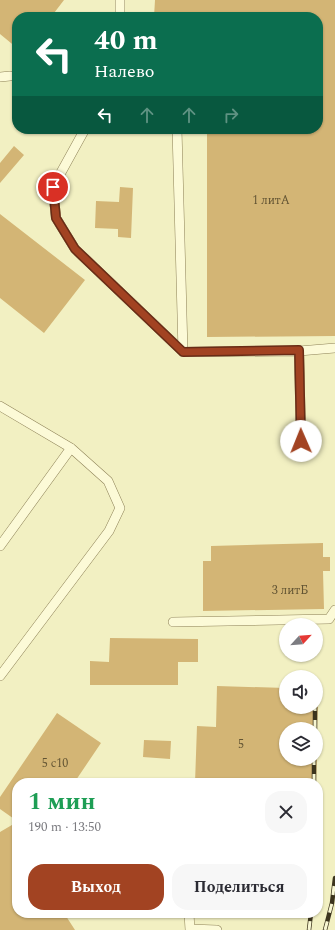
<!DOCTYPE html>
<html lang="ru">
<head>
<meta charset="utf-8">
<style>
	body { margin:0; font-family:Spectral,serif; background:#f7f7f7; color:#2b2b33; height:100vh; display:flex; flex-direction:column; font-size:15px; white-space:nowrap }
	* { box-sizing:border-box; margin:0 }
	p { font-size:13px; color:#7c7c81 }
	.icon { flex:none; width:22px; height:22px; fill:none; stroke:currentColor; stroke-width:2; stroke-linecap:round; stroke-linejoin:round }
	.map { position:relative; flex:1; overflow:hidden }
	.drawer { position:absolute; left:12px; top:778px; width:311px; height:140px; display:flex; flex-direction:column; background:#fff; border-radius:16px; box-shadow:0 1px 3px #0004 }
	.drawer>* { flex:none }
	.top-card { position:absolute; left:12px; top:12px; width:311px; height:122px; border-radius:16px; box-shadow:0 1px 3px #0004; background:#0b6e4f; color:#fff; overflow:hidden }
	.needle { width:26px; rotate:64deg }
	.tools { position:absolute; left:279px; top:618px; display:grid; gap:8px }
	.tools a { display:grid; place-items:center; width:44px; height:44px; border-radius:50%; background:#fff; box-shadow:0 1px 3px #0004; font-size:20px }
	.pin { position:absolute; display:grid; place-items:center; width:34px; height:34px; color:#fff; margin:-17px; border:2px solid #fff; border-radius:50%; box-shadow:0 1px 4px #0007 }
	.me { position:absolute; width:44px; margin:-22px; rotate:359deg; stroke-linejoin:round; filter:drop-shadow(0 0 3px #0008) }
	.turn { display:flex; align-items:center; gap:14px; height:84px; padding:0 16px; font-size:18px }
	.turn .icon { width:52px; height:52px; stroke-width:2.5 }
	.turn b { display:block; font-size:28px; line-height:34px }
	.lanes { display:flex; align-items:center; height:38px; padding:0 16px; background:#0003; justify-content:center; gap:20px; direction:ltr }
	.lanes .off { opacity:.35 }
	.round { display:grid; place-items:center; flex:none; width:42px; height:42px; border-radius:16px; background:#f7f7f7 }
	.head { display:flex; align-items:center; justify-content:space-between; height:68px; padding:0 16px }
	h1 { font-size:24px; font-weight:700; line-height:30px; color:#1e9e55 }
	.cta { display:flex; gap:8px; margin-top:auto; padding:8px 16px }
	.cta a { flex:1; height:46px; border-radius:16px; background:#a24322; color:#fff; font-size:16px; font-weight:700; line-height:46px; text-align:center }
	.cta a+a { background:#f7f7f7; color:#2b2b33 }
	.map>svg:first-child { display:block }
	.building { fill:#d3b575 }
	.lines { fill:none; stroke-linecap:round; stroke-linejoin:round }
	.service-casing { stroke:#8e8258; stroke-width:10 }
	.service { stroke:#fcfad7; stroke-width:9 }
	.rail-casing { stroke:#3c341d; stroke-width:4.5 }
	.rail { stroke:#f8f7d3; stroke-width:3; stroke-dasharray:9; stroke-linecap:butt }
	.route-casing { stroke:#692c16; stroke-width:10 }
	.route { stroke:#a24322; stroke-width:7 }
	.labels { text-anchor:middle; stroke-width:4; stroke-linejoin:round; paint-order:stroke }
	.number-label { font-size:12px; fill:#625433 }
</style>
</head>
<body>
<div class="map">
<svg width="335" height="930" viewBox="0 0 335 930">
	<rect width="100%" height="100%" fill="#f2f0c2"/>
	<path class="building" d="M 0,0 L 64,0 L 51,17 L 17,17 L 17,48 L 0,34 Z
		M 155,0 L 335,0 L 335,336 L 207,337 L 207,129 L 318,129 L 318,17 L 154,17 Z
		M 14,146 L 24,155 L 0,183 L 0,163 Z
		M 120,187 L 133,188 L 131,238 L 118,237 L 118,229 L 95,228 L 96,201 L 119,202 Z
		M 0,214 L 85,280 L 44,333 L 0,298 Z
		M 323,543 L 323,557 L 330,557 L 330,571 L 323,571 L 324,609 L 203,611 L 203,561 L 211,561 L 211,546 Z
		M 110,638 L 198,639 L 198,662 L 178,662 L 178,685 L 90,685 L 90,661 L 109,662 Z
		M 217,686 L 286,688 L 286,707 L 318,707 L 317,729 L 286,729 L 286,759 L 317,759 L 316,783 L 195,783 L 197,726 L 216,727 Z
		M 57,713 L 101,743 L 74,783 L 17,783 L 17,821 L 0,809 L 0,797 Z
		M 144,740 L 171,741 L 170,759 L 143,757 Z
		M 17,822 L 17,913 L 64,913 L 75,930 L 0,930 L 0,832 Z"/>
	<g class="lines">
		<g class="service-casing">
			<path id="service" d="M 120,17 L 120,0
				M 0,77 L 10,76
				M 85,129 L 53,187 L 56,218 L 75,249 L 183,352 L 299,351 L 335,348
				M 177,129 L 183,352
				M 299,351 L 301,441
				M 0,406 L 71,448 L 108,481 L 120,508 L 109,531 L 0,676
				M 0,546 L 71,448
				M 173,622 L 329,619 L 335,610
				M 189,913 L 190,930
				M 190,929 L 217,930"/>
		</g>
		<use href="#service" class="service"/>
		<g class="rail-casing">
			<path id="rail" d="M 315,729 L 315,707
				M 314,783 L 314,759
				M 309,930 L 311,913
				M 325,930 L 332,903 L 335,878"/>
		</g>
		<use href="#rail" class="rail"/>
	</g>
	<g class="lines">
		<g class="route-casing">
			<path id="route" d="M 53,187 L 56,218 L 75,249 L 183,352 L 299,350 L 301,441"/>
		</g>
		<use href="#route" class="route"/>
	</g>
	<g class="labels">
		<g class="number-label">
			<text x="271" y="204">1 литА</text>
			<text x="290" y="594">3 литБ</text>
			<text x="241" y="748">5</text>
			<text x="55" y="767">5 с10</text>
		</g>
	</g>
</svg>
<div class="tools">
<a><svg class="needle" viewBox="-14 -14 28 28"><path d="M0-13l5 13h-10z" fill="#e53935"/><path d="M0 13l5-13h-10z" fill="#7c7c81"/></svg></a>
<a><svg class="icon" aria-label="sound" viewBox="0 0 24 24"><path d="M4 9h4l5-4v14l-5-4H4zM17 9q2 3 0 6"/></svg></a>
<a><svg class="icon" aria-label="layers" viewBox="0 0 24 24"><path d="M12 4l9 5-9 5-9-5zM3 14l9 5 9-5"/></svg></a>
</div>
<div class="pin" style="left:53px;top:187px;background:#d93025"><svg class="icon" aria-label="arrive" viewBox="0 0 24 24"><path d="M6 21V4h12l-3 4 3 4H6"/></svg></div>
<svg class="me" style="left:301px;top:441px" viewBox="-20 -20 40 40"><circle r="19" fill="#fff"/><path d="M0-13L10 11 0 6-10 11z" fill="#a24322"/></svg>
<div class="top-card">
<div class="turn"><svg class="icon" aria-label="left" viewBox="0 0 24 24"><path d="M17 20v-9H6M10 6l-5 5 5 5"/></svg><div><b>40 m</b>Налево</div></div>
<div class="lanes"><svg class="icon" aria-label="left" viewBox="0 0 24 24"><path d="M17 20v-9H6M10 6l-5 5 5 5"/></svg><svg class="icon off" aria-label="ahead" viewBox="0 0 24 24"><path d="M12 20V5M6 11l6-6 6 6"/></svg><svg class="icon off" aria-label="ahead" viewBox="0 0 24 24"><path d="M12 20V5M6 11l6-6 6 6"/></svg><svg class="icon off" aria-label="right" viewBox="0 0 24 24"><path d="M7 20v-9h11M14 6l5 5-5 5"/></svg></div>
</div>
<section class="drawer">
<div class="head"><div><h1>1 мин</h1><p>190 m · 13:50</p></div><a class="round"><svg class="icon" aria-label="close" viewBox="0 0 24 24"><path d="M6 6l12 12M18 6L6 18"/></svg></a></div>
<div class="cta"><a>Выход</a><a>Поделиться</a></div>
</section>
</div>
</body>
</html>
